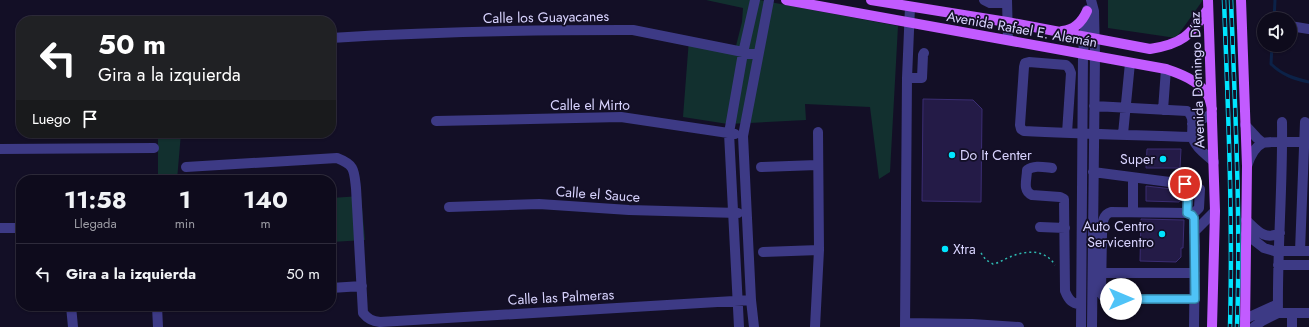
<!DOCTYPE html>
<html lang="es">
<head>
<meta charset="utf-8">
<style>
	body { margin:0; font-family:Jost,sans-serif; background:#171425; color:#f1f3f6; height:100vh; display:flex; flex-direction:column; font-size:15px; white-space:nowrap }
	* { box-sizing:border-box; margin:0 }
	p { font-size:13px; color:#9b9ba3 }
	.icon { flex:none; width:22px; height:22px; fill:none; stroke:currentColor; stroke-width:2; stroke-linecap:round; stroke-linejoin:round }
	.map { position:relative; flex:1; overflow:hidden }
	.side { position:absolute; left:16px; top:175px; width:320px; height:136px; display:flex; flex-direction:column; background:#0e0b1c; border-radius:16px; box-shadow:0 1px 3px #0004,0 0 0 1px #2e2b3b }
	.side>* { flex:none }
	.hud { position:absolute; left:16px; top:16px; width:320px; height:122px; border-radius:16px; box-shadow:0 1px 3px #0004,0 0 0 1px #2e2b3b; background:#202124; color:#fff; overflow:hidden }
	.fabs { position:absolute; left:1257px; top:12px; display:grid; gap:8px }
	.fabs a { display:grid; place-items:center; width:40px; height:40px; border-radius:50%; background:#0e0b1c; box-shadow:0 1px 3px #0004,0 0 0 1px #2e2b3b; font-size:20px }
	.pin { position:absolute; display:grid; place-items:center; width:34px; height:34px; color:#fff; margin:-17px; border:2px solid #fff; border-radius:50%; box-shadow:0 1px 4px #0007 }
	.me { position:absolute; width:44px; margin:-22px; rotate:90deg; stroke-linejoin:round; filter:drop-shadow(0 0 3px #0008) }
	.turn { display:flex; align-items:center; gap:14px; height:84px; padding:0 16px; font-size:18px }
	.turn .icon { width:52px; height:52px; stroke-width:2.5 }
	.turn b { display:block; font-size:28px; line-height:34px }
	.then { display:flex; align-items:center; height:38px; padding:0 16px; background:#0003; gap:8px; font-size:15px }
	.eta { display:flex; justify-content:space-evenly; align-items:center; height:68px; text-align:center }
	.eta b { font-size:24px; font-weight:700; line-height:28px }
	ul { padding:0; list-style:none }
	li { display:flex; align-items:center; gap:12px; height:60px; padding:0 16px; border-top:1px solid #2e2b3b }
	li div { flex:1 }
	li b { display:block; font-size:15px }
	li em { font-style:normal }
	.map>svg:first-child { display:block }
	.green { fill:#12302f }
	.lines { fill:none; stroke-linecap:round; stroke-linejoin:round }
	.stream { stroke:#0c2248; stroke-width:3 }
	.building { fill:#241b47; stroke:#3b2d73 }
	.path { stroke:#2fb8b0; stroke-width:1.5; stroke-dasharray:2 3; stroke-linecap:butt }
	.minor { stroke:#3d3a85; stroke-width:10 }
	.major { stroke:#c25bff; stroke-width:10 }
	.rail-casing { stroke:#00e5ff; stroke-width:4.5 }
	.rail { stroke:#130f26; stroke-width:3; stroke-dasharray:9; stroke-linecap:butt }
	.route-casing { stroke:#337fa1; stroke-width:10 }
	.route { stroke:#4fc3f7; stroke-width:7 }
	.poi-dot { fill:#00e5ff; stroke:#130f26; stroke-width:1.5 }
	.labels { text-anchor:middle; stroke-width:3.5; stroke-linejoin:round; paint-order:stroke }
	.street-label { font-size:14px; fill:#d9d4ff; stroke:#130f26 }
	.poi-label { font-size:14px; fill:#d9d4ff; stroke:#130f26; text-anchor:start }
</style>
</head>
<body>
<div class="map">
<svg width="1309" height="327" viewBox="0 0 1309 327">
	<rect width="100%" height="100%" fill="#130f26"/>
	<path class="green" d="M 706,0 L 760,0 L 898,26 L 890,172 L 879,179 L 870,107 L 805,104 L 806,120 L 728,124 L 683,117 L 689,39 L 736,46 L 742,22 L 743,8 Z
		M 1108,0 L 1203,0 L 1176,38 L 1108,28 Z
		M 158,133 L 181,133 L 177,180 L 158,180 Z
		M 361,196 L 365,240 L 331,242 L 331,198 Z"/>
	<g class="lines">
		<path class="stream" d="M 1274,19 L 1275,0
			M 1272,45 L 1271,64 C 1282,75 1295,79 1309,82"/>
	</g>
	<path class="building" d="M 923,99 L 973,100 L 982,109 L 981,202 L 922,201 Z
		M 1147,149 L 1181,149 L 1180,168 L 1146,168 Z
		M 1146,186 L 1181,190 L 1181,199 L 1179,202 L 1146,201 Z
		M 1141,219 L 1184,220 L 1183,248 L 1181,248 L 1181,257 L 1176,262 L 1140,261 Z"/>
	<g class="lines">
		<path class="path" d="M 981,253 L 986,260 L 993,264 C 999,263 1004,259 1010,257 C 1026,250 1045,249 1055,265"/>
		<path class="minor" d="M 984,0 L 990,3 L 1007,3
			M 1007,0 L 1008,40
			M 1091,0 L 1094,11 L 1095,56 L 1092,327
			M 1290,26 L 1309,29
			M 331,38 C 428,32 525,30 622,30 L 633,30 L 758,55
			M 907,78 L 922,78 L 923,55 L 924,53
			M 1094,106 L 1187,111 C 1197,118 1189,131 1194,141 C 1197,149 1208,156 1214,162
			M 1163,110 L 1166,69
			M 436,121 L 621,117 L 735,134
			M 1192,124 L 1212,114
			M 1245,125 L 1257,138 L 1263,143
			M 1067,133 L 1071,73 L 1069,68 L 1066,65 L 1029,62 L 1025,63 L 1024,67 L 1020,125 L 1021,129 L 1024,131 C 1080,134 1136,135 1192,137
			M 1123,134 L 1130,63
			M 0,149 L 154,148
			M 1247,166 C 1250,157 1254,147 1263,143 C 1270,141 1296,142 1304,142
			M 186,167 L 337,158 C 355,165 354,170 356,188 L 363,313 C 368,319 372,321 380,322 L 751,300
			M 761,167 L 817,165
			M 1052,168 C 1043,167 1034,165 1027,170 C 1027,179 1022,191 1032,195 L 1060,197 L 1064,199 L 1065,291 C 1069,301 1072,303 1081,305
			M 1093,172 L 1185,184 L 1188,186 L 1188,190 L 1187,213
			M 449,207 L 539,204 L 629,210 L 738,213
			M 1133,212 L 1133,178
			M 1192,215 L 1199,208 L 1200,189
			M 1246,220 C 1257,230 1264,241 1280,233
			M 1040,227 L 1065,228
			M 0,228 L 21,228
			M 1194,232 L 1215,211
			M 1096,234 L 1102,234 L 1101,293 L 1103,296 L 1107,299 L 1195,299
			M 1102,234 C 1103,226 1101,215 1111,212 L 1187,213 L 1192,215 L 1194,219 L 1195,246 L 1194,327
			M 1246,234 L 1264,248 L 1274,251 L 1309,251
			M 1300,251 L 1305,122
			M 763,252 L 819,250
			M 1278,265 L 1309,265
			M 1102,273 L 1195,273
			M 331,288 L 362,286
			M 71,306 L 73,327
			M 157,306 L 158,327
			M 1278,313 C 1277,250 1283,186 1282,122
			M 1245,319 L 1278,304
			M 905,323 L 972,324 L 1019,327
			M 739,327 L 729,133 L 743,53 L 755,0
			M 754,327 L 751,300 L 743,136 L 769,0
			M 815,327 L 819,250 L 818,132
			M 905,327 L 907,78 L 910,7
			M 1081,327 L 1083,53 L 1087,10
			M 1254,327 L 1262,321 L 1278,313 L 1309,313
			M 1292,327 L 1292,313"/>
		<path class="major" d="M 786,0 L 1166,69 C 1181,74 1197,80 1207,94 C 1210,98 1211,105 1212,109
			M 871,0 L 1007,22 L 1150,49 C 1182,44 1190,36 1208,9
			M 1208,0 L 1215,211 L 1212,327
			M 1241,0 L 1247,166 L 1245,327
			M 1062,31 C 1075,30 1082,22 1087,11"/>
		<g class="rail-casing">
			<path id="rail" d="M 1224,0 C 1228,109 1233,218 1230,327
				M 1231,0 C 1235,109 1241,218 1237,327"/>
		</g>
		<use href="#rail" class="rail"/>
	</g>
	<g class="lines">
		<g class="route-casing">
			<path id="route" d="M 1121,299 L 1195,299 L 1194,218 L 1192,215 L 1187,213 L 1188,190 L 1188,186 L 1185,184"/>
		</g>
		<use href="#route" class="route"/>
	</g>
	<g class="poi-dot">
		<circle cx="952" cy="155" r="4"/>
		<circle cx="1163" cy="159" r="4"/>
		<circle cx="1162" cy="234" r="4"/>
		<circle cx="945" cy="249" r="4"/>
	</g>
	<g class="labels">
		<g class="street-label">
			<text transform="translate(546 17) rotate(-1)" y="5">Calle los Guayacanes</text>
			<text transform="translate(1022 29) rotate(10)" y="5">Avenida Rafael E. Alemán</text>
			<text transform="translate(1197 80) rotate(-92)" y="5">Avenida Domingo Díaz</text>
			<text x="590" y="110">Calle el Mirto</text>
			<text transform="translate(598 194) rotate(4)" y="5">Calle el Sauce</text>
			<text transform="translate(561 297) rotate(-3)" y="5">Calle las Palmeras</text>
		</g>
		<g class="poi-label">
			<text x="960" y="160">Do It Center</text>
			<text x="1155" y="164" text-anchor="end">Super</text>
			<text x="1154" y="231" text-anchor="end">Auto Centro<tspan x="1154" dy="16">Servicentro</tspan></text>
			<text x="953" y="254">Xtra</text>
		</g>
	</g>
</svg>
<div class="fabs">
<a><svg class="icon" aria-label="sound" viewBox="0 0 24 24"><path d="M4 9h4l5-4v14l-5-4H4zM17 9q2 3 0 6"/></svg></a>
</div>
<div class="pin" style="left:1185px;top:184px;background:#d93025"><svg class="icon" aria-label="arrive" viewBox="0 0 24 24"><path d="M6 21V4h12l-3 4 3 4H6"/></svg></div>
<svg class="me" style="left:1121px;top:299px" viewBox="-20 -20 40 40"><circle r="19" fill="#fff"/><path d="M0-13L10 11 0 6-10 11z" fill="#4fc3f7"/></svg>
<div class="hud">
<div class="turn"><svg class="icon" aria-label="left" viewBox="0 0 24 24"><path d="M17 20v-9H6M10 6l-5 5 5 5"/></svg><div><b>50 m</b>Gira a la izquierda</div></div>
<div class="then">Luego<svg class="icon" aria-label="arrive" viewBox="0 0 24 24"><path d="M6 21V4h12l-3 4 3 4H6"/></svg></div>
</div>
<section class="side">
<div class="eta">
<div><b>11:58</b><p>Llegada</p></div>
<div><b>1</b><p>min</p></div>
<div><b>140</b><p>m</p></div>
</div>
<ul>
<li><svg class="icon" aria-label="left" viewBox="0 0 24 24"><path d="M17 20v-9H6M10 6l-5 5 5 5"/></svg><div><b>Gira a la izquierda</b></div><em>50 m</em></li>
</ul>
</section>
</div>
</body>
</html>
